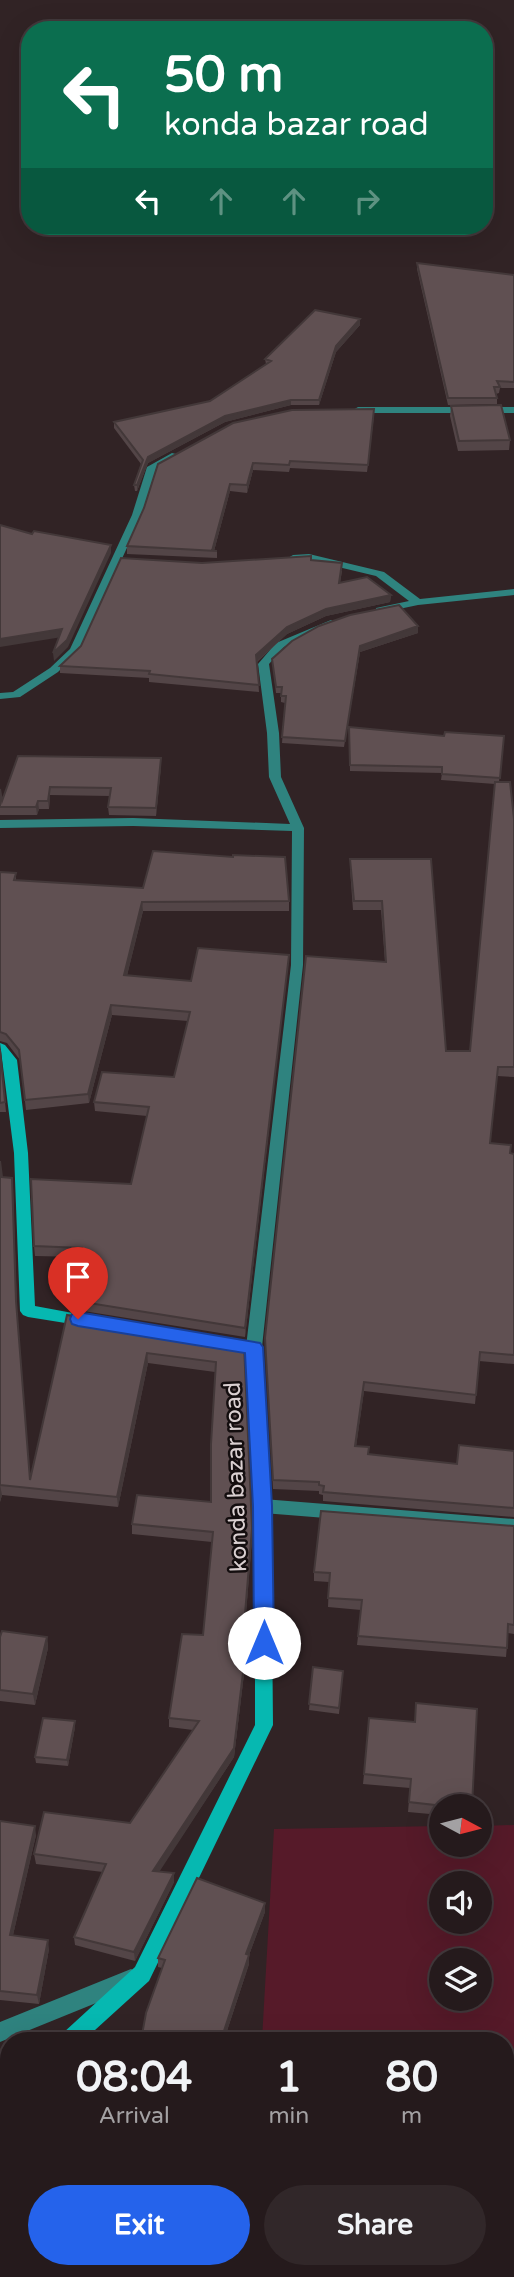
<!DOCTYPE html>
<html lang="en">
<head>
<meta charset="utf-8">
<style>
	body { margin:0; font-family:"Varela Round",sans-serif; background:#312729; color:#f1f3f6; height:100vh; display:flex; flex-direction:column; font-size:26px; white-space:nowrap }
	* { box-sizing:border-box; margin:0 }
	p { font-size:23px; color:#a3a1a3 }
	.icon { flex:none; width:38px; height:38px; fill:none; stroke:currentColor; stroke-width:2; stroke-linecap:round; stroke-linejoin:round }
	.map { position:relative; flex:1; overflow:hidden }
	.drawer { position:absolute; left:0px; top:2032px; width:514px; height:247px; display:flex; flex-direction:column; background:#251a1c; border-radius:28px 28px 0 0; box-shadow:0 7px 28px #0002,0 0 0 2px #42383b }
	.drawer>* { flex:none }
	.guide { position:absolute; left:21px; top:21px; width:472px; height:214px; border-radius:28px; box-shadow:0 7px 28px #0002,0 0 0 2px #42383b; background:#0b6e4f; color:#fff; overflow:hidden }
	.needle { width:46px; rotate:97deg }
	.tools { position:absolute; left:429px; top:1794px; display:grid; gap:14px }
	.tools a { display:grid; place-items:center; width:63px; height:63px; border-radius:50%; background:#251a1c; box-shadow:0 7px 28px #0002,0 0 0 2px #42383b; font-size:35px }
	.pin { position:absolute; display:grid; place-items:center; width:60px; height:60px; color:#fff; margin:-72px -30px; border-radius:50% 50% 50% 0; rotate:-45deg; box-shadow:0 0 7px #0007 }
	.pin .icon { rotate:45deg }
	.me { position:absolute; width:77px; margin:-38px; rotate:0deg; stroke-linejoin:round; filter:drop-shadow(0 0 5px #0008) }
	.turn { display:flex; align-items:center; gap:24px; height:147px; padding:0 28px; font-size:32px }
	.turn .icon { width:91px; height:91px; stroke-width:2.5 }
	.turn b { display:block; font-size:49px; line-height:60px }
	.lanes { display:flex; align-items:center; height:66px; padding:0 28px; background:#0003; justify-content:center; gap:35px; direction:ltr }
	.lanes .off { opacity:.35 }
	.eta { display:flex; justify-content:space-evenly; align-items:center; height:119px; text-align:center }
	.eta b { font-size:42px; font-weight:700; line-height:49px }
	.action { display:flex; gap:14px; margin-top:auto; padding:14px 28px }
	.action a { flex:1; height:80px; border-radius:42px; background:#2563eb; color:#fff; font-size:28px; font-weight:700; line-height:80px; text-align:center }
	.action a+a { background:#312729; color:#f1f3f6 }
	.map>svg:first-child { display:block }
	.green { fill:#561a29; fill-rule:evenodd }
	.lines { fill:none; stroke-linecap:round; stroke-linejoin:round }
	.street { fill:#2f837f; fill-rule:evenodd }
	.secondary { fill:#06b8b1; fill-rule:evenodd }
	.wall { fill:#534547 }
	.shaded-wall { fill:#433839 }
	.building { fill:#605052; stroke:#433839; stroke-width:2 }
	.route { fill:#2563eb; stroke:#184099; stroke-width:2 }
	.labels { text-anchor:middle; stroke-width:5; stroke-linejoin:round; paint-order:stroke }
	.street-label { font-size:23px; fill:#dad0d1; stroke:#140e0f }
</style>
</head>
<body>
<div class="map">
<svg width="514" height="2277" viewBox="0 0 514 2277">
	<rect width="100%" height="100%" fill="#312325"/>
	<path class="green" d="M 514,1825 L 514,2277 L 261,2277 L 261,2270 L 506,2270 L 506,2040 L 262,2040 L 274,1829 L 441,1826 L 441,1844 L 480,1844 L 480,1826 ZM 441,1883 L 480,1883 L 480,1922 L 441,1922 ZM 441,1960 L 480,1960 L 480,1998 L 441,1998 Z"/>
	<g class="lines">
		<path class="street" d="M 514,407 L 514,413 L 358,413 L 353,410 L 358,407 Z
			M 172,453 L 180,455 L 156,469 L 142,515 L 80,650 L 58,672 L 20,697 L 0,699 L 0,693 L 13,692 L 50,668 L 70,649 L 132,515 L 147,467 Z
			M 309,554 L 384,572 L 420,599 L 514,589 L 514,595 L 418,605 L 380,613 L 376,612 L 376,608 L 409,601 L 376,576 L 309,560 L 293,561 L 288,558 L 293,555 Z
			M 331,620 L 336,623 L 335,625 L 284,647 L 269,664 L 279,733 L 281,777 L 304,828 L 303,965 L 262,1347 L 259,1351 L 249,1351 L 246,1347 L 291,965 L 292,831 L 133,826 L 0,828 L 0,820 L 133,818 L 290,824 L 269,777 L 267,733 L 258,664 L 276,643 Z
			M 263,1499 L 514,1519 L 514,1533 L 263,1513 L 257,1511 L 255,1506 L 257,1501 Z
			M 131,1969 L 138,1972 L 141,1979 L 138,1986 L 0,2042 L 0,2022 Z"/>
		<path class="secondary" d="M 0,1043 L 5,1045 L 17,1060 L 28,1153 L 35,1306 L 89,1316 L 92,1320 L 89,1324 L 84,1326 L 28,1317 L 23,1315 L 20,1311 L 14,1153 Z
			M 228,1337 L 259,1343 L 262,1347 L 271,1506 L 273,1725 L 149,1981 L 84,2040 L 60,2040 L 63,2033 L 135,1967 L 255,1725 L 255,1506 L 247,1352 L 223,1347 L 220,1343 L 223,1339 Z
			M 9,2087 L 9,2111 L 0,2115 L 0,2091 Z"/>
	</g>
	<path class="wall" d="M 417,263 L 514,275 L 514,388 L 500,388 L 499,393 L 496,394 L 497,398 L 497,404 L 448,405 L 417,269 Z
		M 360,319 L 360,325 L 336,352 L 319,405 L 291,405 L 225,422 L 148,463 L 137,491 L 135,491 L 134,485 L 141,464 L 114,428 L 114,422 L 210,401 L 266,364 L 265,359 Z
		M 451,406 L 510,440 L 509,450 L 458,451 L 450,416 Z
		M 374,416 L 367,472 L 290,468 L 289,472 L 253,470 L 247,493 L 230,491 L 214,551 L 217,551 L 217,558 L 127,554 L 127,546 L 144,508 L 158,464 Z
		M 311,560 L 342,571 L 340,583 L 391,595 L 390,602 L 326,616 L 287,634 L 257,662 L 259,692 L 149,682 L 149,678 L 60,673 L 60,666 L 202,563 Z
		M 418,626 L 418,633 L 360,652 L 344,747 L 282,743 L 285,703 L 281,702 L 281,693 L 276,693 L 272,659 Z
		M 349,727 L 444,736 L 504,736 L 499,782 L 514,819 L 514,1077 L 497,1076 L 490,1143 L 510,1153 L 514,1154 L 514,1364 L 479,1361 L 475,1404 L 364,1391 L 356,1446 L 368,1454 L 457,1464 L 514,1451 L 514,1517 L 323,1501 L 323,1495 L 319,1494 L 319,1491 L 273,1489 L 265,1338 L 385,962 L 381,910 L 353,910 L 350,869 L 350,859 L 431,859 L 446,1051 L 470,1051 L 495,784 L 441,780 L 442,773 L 350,771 Z
		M 161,758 L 161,766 L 156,816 L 109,815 L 108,807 L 110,796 L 50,795 L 49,809 L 39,809 L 37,815 L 0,815 L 0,789 L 2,801 Z
		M 0,872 L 16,873 L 16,880 L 289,901 L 289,911 L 143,911 L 127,975 L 191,981 L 289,955 L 288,964 L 245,1337 L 71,1309 L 70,1300 L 80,1257 L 35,1256 L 34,1246 L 131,1184 L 147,1116 L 95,1111 L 94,1102 L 174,1077 L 188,1021 L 112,1015 L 89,1103 L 26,1110 L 20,1060 L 7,1043 L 0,1041 Z
		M 0,1049 L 6,1112 L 0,1112 Z
		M 2,1177 L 12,1178 L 13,1188 L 17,1311 L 30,1478 L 67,1315 L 244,1344 L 252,1538 L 244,1639 L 247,1649 L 234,1757 L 159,1871 L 174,1882 L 135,1961 L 75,1945 L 74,1937 L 103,1872 L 36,1864 L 34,1854 L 130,1823 L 193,1730 L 169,1727 L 169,1718 L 203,1635 L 212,1542 L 132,1534 L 132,1524 L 211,1502 L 215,1372 L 148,1363 L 118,1507 L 2,1495 L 0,1502 Z
		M 514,1526 L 514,1634 L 508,1633 L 506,1657 L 357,1645 L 361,1610 L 328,1607 L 329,1582 L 314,1581 L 314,1572 Z
		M 0,1637 L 47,1637 L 48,1648 L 35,1705 L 0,1701 Z
		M 313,1667 L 343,1671 L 339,1714 L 309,1710 Z
		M 415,1722 L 441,1806 L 441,1815 L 408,1812 L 410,1788 L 363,1784 L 364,1774 Z
		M 75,1727 L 68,1766 L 36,1763 L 35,1757 Z
		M 0,1821 L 36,1835 L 13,1935 L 49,1949 L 39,2004 L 0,2000 Z
		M 265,1903 L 265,1912 L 249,1955 L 249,1964 L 224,2040 L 141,2040 L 162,1968 L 158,1967 L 158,1958 Z"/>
	<path class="shaded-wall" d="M 360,319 L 360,325 L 336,352 L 319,405 L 319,400 L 336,346 Z
		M 291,400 L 291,405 L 225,422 L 148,463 L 137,491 L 137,485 L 148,457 L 225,416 Z
		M 253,463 L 253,470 L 247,493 L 247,485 Z
		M 230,484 L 230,491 L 214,551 L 212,551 Z
		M 111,545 L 111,553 L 68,647 L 54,661 L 53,653 Z
		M 391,595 L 390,602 L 326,616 L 287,634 L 256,662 L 256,655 L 287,627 L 326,609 Z
		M 418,626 L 418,633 L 360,652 L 344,747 L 360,646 Z
		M 62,629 L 62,637 L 0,647 L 0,639 Z
		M 161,758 L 161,766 L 156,816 L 156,808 Z
		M 50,787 L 50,795 L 49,809 L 48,801 Z
		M 38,801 L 39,809 L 37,815 L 36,807 Z
		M 142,902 L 143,911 L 125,984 L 124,975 Z
		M 289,955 L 288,964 L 245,1337 L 245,1328 Z
		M 111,1005 L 112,1015 L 89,1103 L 88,1094 Z
		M 12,1178 L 17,1311 L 31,1490 L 16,1301 Z
		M 147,1353 L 148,1363 L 118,1507 L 117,1497 Z
		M 364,1382 L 364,1391 L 355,1455 L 355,1446 Z
		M 0,1485 L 2,1495 L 0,1502 Z
		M 252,1528 L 252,1538 L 243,1649 L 243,1639 Z
		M 47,1637 L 48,1648 L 35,1705 L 33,1694 Z
		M 247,1639 L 247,1649 L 234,1757 L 154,1880 L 153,1871 Z
		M 75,1721 L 75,1727 L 68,1766 L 67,1760 Z
		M 35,1826 L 36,1835 L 11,1944 L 10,1935 Z
		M 174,1873 L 174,1882 L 135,1961 L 134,1952 Z
		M 265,1903 L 265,1912 L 246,1963 L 246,1954 Z
		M 48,1940 L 49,1949 L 39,2004 L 37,1995 Z
		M 249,1955 L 249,1964 L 224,2040 L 221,2040 Z"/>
	<path class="building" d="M 417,263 L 514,275 L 514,382 L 497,381 L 500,387 L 494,387 L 497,398 L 448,398 Z
		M 315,310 L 360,319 L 336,346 L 319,400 L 291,400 L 225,416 L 148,457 L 137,485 L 134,485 L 143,460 L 114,422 L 210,401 L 271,361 L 265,359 Z
		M 501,405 L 510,440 L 459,441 L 451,406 Z
		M 374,409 L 368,465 L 290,461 L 289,465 L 253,463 L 247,485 L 230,484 L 212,551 L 217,551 L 127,546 L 144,508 L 158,464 L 233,423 L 292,410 Z
		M 0,525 L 32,534 L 34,531 L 111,545 L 67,640 L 53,653 L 62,629 L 0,639 Z
		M 311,556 L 311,560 L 342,563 L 339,583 L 367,577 L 391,595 L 326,609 L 287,627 L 256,655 L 259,685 L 149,674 L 150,671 L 60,666 L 81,646 L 121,558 L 202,563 Z
		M 399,605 L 418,626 L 360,646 L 345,741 L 282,737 L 286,696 L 281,696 L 282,687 L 276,687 L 272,659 L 292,641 L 319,626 L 350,615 Z
		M 349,727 L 444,736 L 445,732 L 504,736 L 500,778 L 442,774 L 442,767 L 350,765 Z
		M 18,756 L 161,758 L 156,808 L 108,807 L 111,788 L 50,787 L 48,801 L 38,801 L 36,807 L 0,807 L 0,789 L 2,801 Z
		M 495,782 L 510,782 L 514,819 L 514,1067 L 498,1067 L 490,1143 L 511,1145 L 510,1153 L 514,1154 L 514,1355 L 480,1352 L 476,1395 L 364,1382 L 355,1446 L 369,1447 L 368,1454 L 457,1464 L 459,1445 L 514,1451 L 514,1508 L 323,1492 L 324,1486 L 319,1485 L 319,1482 L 273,1480 L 265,1338 L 306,956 L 386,962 L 382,901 L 354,901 L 350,859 L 431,859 L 446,1051 L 470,1051 Z
		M 153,851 L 233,857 L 233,855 L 285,857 L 289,901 L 142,902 L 124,975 L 191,981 L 198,948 L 289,955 L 245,1328 L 70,1300 L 82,1248 L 34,1246 L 31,1179 L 131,1184 L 149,1107 L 94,1102 L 102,1072 L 174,1077 L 190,1012 L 111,1005 L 88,1094 L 25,1100 L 19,1050 L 6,1034 L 0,1032 L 0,872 L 16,873 L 14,880 L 143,888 Z
		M 0,1050 L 5,1102 L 0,1103 Z
		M 0,1161 L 2,1177 L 12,1178 L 16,1301 L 30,1480 L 67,1315 L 244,1344 L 252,1528 L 243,1639 L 247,1639 L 234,1748 L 153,1871 L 174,1873 L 134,1952 L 74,1937 L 106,1864 L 34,1854 L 44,1812 L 130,1823 L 199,1721 L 169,1718 L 182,1634 L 203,1635 L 213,1532 L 132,1524 L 137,1495 L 211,1502 L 211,1444 L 216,1362 L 147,1353 L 117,1497 L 0,1485 L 0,1486 Z
		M 321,1511 L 514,1526 L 514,1625 L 508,1624 L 507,1648 L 358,1636 L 362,1600 L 328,1598 L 330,1573 L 314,1572 Z
		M 2,1631 L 47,1637 L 33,1694 L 0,1690 L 0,1637 Z
		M 313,1667 L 343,1671 L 339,1708 L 309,1704 Z
		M 416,1703 L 477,1709 L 472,1806 L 444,1806 L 409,1802 L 411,1779 L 364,1774 L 369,1718 L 415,1722 Z
		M 43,1718 L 75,1721 L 67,1760 L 35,1757 Z
		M 0,1821 L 35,1826 L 10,1935 L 48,1940 L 37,1995 L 0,1991 Z
		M 197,1878 L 265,1903 L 246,1954 L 249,1955 L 221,2040 L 202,2033 L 201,2040 L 141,2040 L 146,2013 L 165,1960 L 158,1958 Z
		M 0,2210 L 9,2211 L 9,2270 L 49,2270 L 48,2277 L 0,2277 Z"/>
	<path class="route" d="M 78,1312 L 260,1343 L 263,1347 L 272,1506 L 274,1643 L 271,1649 L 264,1651 L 257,1649 L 254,1643 L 253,1506 L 245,1353 L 78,1326 L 72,1324 L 70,1319 L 72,1314 Z"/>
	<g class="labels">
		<g class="street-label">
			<text transform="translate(235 1477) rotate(-92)" y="8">konda bazar road</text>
		</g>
	</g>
</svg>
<div class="tools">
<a><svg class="needle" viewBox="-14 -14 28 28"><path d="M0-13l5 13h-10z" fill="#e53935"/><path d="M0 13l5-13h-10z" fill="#a3a1a3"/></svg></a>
<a><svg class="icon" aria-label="sound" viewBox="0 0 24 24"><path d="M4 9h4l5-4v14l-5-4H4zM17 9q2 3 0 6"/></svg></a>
<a><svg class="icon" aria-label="layers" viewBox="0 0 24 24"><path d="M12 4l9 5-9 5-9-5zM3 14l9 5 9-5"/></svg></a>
</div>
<div class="pin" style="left:78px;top:1319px;background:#d93025"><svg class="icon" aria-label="arrive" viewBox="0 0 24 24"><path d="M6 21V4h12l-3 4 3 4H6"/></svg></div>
<svg class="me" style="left:264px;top:1643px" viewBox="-20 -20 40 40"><circle r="19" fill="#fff"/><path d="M0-13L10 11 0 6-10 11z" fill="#2563eb"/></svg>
<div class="guide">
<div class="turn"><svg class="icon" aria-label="left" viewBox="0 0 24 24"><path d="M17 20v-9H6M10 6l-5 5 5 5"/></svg><div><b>50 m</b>konda bazar road</div></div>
<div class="lanes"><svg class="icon" aria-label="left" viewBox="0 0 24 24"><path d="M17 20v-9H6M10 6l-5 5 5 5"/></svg><svg class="icon off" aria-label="ahead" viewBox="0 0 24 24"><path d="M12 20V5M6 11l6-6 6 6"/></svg><svg class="icon off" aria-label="ahead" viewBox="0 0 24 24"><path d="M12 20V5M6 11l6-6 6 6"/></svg><svg class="icon off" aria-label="right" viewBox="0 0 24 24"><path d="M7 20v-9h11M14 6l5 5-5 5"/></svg></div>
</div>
<section class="drawer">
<div class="eta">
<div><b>08:04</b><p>Arrival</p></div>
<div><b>1</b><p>min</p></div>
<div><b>80</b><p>m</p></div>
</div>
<div class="action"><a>Exit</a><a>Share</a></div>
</section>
</div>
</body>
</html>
